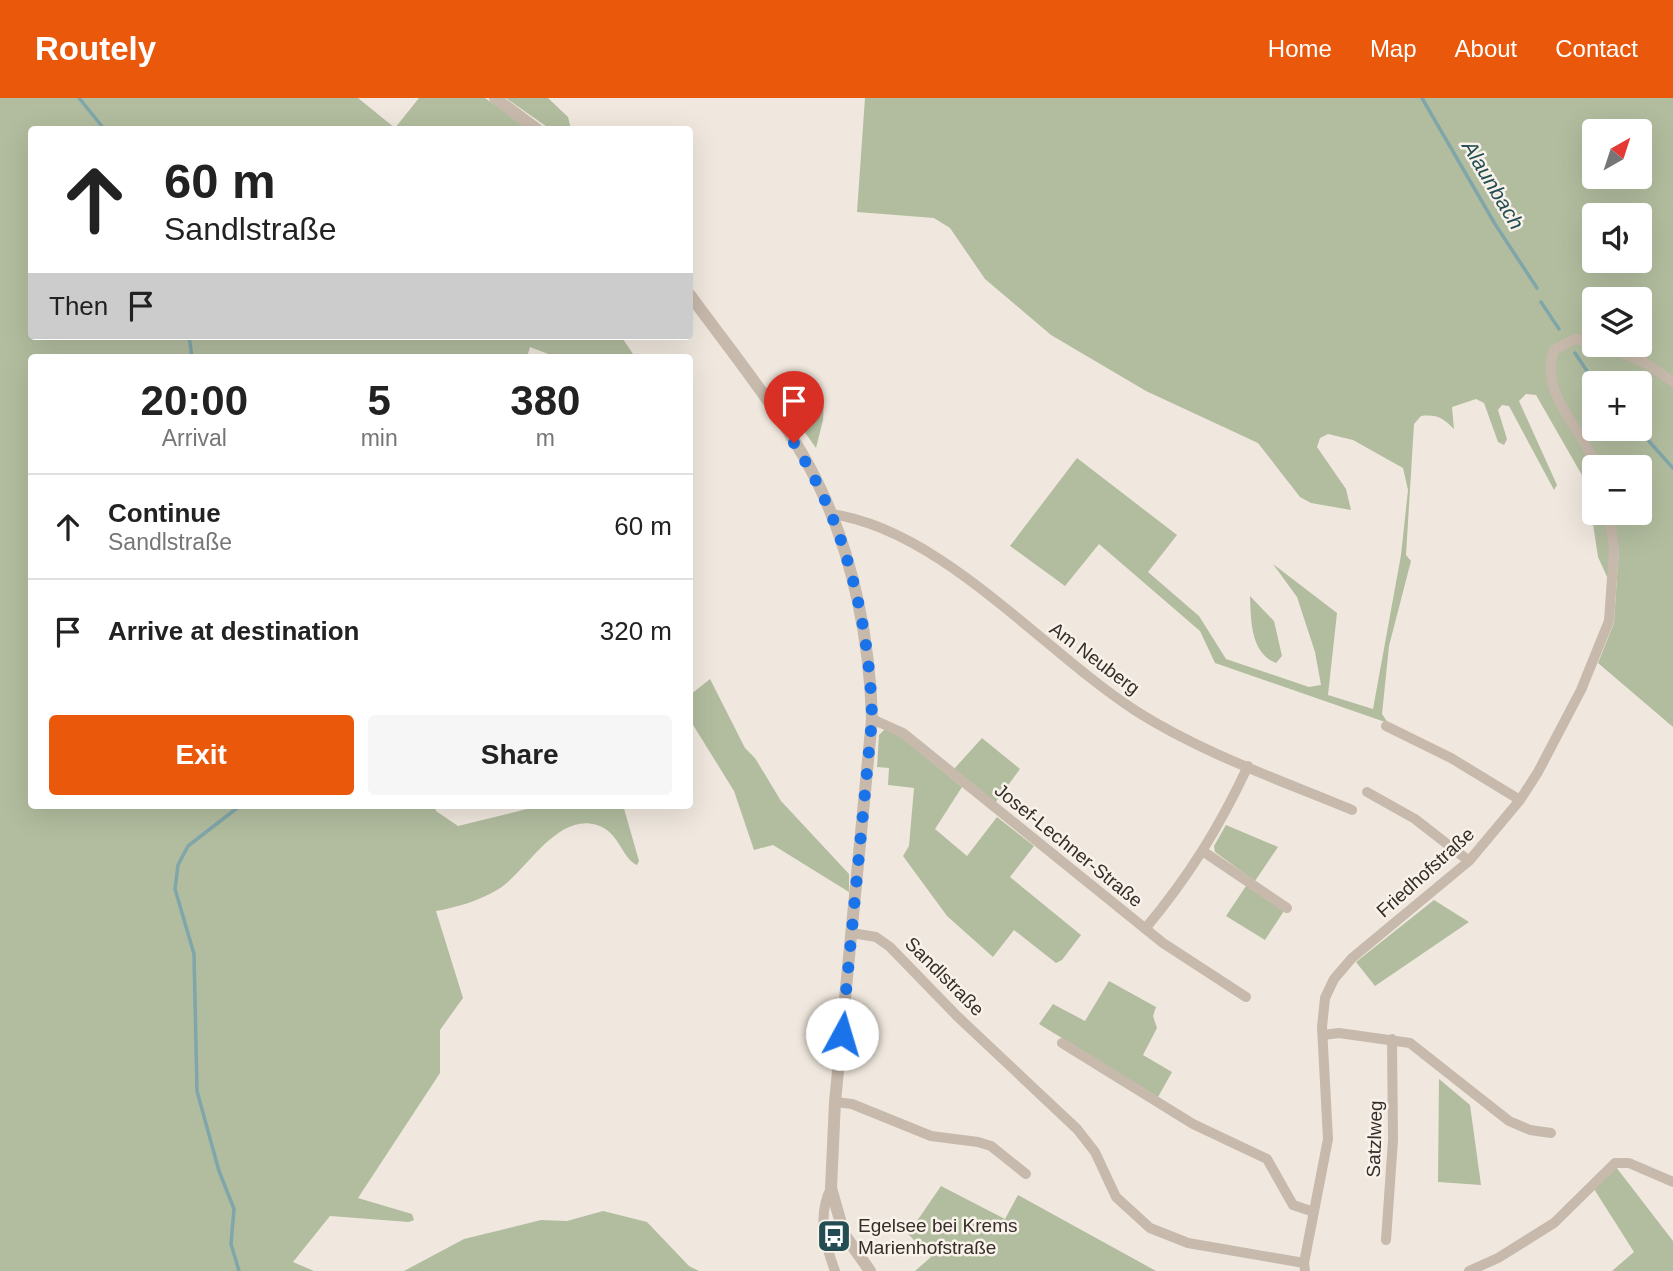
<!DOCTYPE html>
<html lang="en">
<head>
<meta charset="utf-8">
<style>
	body { margin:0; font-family:Helvetica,sans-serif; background:#f6f6f6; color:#222; height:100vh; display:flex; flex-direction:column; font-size:26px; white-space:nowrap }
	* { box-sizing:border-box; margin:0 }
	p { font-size:23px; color:#767676 }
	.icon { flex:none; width:38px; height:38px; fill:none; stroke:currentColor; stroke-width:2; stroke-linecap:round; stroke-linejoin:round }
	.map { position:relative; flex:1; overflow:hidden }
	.side { position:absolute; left:28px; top:256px; width:665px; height:455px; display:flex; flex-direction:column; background:#fff; border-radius:7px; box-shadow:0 7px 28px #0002 }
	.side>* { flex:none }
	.top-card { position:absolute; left:28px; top:28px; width:665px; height:214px; border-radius:7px; box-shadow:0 7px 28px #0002; background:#fff; color:#222; overflow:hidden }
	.needle { width:46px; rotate:39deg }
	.tools { position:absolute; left:1582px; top:21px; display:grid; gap:14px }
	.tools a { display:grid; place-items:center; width:70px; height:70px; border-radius:7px; background:#fff; box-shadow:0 7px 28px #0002; font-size:35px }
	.pin { position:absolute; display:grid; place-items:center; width:60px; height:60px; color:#fff; margin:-72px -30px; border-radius:50% 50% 50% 0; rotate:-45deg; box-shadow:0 0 7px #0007 }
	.pin .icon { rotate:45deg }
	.me { position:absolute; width:77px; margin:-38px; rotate:6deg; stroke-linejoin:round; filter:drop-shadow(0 0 5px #0008) }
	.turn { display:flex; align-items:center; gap:24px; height:147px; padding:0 21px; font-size:32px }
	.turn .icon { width:91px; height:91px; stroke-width:2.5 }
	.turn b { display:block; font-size:49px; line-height:60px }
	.then { display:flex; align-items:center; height:66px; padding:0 21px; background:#0003; gap:14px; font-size:26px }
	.eta { display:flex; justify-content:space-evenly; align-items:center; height:119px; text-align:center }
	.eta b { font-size:42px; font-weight:700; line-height:49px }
	.button { display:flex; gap:14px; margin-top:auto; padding:14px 21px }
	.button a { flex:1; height:80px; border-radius:7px; background:#ea580c; color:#fff; font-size:28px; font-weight:700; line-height:80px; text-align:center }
	.button a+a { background:#f6f6f6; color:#222 }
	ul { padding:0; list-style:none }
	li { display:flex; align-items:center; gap:21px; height:105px; padding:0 21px; border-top:2px solid #e0e0e0 }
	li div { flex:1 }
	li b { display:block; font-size:26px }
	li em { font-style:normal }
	header { display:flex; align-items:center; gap:42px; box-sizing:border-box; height:98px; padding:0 35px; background:#ea580c; color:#fff }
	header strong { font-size:33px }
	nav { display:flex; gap:38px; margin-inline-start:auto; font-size:24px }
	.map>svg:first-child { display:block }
	.green { fill:#b2bd9f; fill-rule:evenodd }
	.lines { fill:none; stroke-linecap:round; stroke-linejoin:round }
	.stream { stroke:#80a6aa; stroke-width:3.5 }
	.minor { stroke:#c7b9ab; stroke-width:10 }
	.tertiary { stroke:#c7b9ab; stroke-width:12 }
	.route { stroke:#1a73e8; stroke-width:12; stroke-dasharray:0 21.6 }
	.labels { text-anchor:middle; stroke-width:5; stroke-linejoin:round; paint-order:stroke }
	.street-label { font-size:19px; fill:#352e29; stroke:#f8f2ea }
	.poi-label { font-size:19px; fill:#352e29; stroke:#f8f2ea; text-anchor:start }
	.water-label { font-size:21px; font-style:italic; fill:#234d52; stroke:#f8f2ea }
</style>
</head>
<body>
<header>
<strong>Routely</strong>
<nav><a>Home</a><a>Map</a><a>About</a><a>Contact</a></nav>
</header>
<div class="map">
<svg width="1673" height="1173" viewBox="0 0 1673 1173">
	<rect width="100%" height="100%" fill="#f0e8de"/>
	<path class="green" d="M 0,0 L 358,0 L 395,30 L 419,0 L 485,0 L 530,31 L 32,32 L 32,238 L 621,238 L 635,259 L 556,259 L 530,249 L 527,259 L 32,259 L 32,707 L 435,707 L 436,713 L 458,728 L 543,707 L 623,707 L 639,763 L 637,767 C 621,760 620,734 597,727 C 556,714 526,775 497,792 C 478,803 458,809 436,813 L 463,900 L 440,932 L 440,975 L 358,1100 L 412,1116 L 414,1122 L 409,1124 L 330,1118 L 293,1164 L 314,1173 L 0,1173 Z
		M 506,0 L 548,0 L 568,19 L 571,31 L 550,31 Z
		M 865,0 L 1673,0 L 1673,629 L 1598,565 L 1614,525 L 1619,448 L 1609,483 L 1598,459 L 1587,386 L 1536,297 L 1526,296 L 1519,303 L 1557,387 L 1554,392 L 1509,308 L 1502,307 L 1498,312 L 1507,341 L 1504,347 L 1498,344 L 1484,305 L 1476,301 L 1452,309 L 1454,331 C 1443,320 1437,316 1421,318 L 1414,326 L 1406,457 L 1411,463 L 1389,548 L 1382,616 L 1388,625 L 1215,565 L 1200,533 L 1099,446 L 1065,488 L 1010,448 L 1077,360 L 1177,437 L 1148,474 L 1199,518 L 1226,561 L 1309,589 L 1321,587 L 1315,554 L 1297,499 L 1273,466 L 1337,515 L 1328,597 L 1373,611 L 1401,457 L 1408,392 L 1403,370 L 1353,342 L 1328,336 L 1320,340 L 1317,349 L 1346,391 L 1351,412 L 1311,405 L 1300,399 L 1258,345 L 1146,293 L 1051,237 L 985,181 L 950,130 L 934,120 L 857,114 ZM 1594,33 L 1640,33 L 1640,79 L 1594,79 ZM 1594,117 L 1640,117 L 1640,163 L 1594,163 ZM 1594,201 L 1640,201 L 1640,247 L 1594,247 ZM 1594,285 L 1640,285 L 1640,331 L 1594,331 ZM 1594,369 L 1640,369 L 1640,415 L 1594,415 Z
		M 817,301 L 824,302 L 823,322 L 816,350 L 804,333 L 789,322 Z
		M 1250,498 L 1274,523 L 1282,558 L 1276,565 C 1250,555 1251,521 1250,498 Z
		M 710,581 L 745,650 L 755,660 L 781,703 L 849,776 L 849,794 L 773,747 L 754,752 L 734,693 L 690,622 L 690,597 Z
		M 885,631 L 891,631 L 962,689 L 935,731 L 967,758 L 997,719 L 1034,748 L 1010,779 L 1081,837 L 1062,862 L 1056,865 L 1014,832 L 993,859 L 947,818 L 903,758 L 909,748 L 914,690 L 888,687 L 889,670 L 877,669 L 879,637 Z
		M 982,640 L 1020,671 L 995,705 L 954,671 Z
		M 1226,727 L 1278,749 L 1255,783 L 1215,754 L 1214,748 Z
		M 1246,788 L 1284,813 L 1265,842 L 1226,818 Z
		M 1434,802 L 1469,824 L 1375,888 L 1356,864 Z
		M 1109,883 L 1156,909 L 1153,918 L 1157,930 L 1143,957 L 1172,974 L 1158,999 L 1039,926 L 1053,906 L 1085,923 Z
		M 1439,981 L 1470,1007 L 1481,1087 L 1438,1084 Z
		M 1616,1069 L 1673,1143 L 1673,1173 L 1612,1173 L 1634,1154 L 1594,1091 Z
		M 941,1088 L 1005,1121 L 1018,1097 L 1156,1173 L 915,1173 L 931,1159 L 908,1136 Z
		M 603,1113 L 647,1124 L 689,1168 L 699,1173 L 404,1173 L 464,1141 L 541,1122 L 567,1123 Z"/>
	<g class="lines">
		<path class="stream" d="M 79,0 L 105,32
			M 1422,0 L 1495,126 L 1537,190
			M 1541,204 L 1559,231
			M 189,238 L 192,259
			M 1575,255 L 1595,285
			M 1638,331 L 1673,370
			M 239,1173 L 231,1146 L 234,1111 L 219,1073 L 197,993 L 194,856 L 175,791 L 178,767 L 188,748 L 241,707"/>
		<path class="minor" d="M 1594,244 L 1575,241 L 1554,252 C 1538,294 1583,332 1597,369
			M 1604,247 L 1647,266 L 1673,284
			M 831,416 C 941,431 1043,553 1136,613 C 1202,655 1280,682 1352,712
			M 872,621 L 903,635 L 1163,845 L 1246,899
			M 1386,628 L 1451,660 L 1520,702
			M 1367,694 L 1415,721 L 1469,763
			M 1204,754 L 1287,810
			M 1145,831 C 1189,778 1219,730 1248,668
			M 852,835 L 876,839 L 890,849 L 957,918 L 1077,1031 L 1095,1054 L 1116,1099 L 1150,1130 L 1188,1145 L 1304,1165
			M 1323,937 L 1339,935 L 1410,945 L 1509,1023 L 1530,1032 L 1551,1035
			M 1062,945 L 1193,1026 L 1267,1061 L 1293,1107 L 1314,1114
			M 835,1004 L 852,1006 L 931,1038 L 978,1044 L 991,1048 L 1026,1076
			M 831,1090 C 817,1117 825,1146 835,1173
			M 1386,1142 L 1393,1042 L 1392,941
			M 1305,1173 L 1304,1165 L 1328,1041 L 1322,929 L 1325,900 L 1334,881 L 1352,860 L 1469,763 L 1520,702 L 1538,674 L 1581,592 L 1609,523 L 1614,451 L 1609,415
			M 1469,1173 L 1498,1160 L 1554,1125 L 1615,1065 L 1629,1065 L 1673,1084"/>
		<path class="tertiary" d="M 495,0 L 538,32
			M 690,197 C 733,256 791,326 821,392 C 854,462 870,545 872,621 L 835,1004 L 831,1090 L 844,1136 L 870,1173"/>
	</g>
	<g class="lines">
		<path class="route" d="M 794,345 C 846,425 870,527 872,621 L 842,936"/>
	</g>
	<defs>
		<g id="bus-square" transform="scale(1.75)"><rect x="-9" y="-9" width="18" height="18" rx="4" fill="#234d52" stroke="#f8f2ea"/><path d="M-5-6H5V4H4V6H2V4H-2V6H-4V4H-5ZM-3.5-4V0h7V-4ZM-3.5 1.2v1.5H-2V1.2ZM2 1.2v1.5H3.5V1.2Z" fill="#fff"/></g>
	</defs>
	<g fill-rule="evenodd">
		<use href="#bus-square" x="834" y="1138"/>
	</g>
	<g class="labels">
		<g class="street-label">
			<text transform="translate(1095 560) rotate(37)" y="7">Am Neuberg</text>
			<text transform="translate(1069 747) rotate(39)" y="7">Josef-Lechner-Straße</text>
			<text transform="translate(1425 774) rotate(-42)" y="7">Friedhofstraße</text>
			<text transform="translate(945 878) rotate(45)" y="7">Sandlstraße</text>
			<text transform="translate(1374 1041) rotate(-88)" y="7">Satzlweg</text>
		</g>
		<g class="poi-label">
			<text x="858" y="1134">Egelsee bei Krems<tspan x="858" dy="22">Marienhofstraße</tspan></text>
		</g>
		<g class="water-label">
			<text transform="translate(1493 87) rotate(59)" y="7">Alaunbach</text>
		</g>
	</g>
</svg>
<div class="tools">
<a><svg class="needle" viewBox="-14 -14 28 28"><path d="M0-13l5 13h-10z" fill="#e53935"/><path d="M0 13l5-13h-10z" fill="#767676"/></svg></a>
<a><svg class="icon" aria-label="sound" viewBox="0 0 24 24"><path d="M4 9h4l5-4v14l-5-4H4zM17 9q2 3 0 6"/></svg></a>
<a><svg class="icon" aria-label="layers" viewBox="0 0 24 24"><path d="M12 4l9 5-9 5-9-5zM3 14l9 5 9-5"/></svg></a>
<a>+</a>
<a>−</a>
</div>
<div class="pin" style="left:794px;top:345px;background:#d93025"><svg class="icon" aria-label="arrive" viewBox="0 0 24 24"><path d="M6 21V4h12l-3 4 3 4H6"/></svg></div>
<svg class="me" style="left:842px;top:936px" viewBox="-20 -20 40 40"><circle r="19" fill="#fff"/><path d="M0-13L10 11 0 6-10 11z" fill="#1a73e8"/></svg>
<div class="top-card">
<div class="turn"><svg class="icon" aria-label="ahead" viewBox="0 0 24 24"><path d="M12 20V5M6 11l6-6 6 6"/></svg><div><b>60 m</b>Sandlstraße</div></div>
<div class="then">Then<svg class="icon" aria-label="arrive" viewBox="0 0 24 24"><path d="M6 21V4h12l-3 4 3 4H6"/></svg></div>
</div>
<section class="side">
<div class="eta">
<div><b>20:00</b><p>Arrival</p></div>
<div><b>5</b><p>min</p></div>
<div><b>380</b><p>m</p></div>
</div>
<ul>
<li><svg class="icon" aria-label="ahead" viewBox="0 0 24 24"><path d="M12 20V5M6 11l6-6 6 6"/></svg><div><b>Continue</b><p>Sandlstraße</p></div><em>60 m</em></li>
<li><svg class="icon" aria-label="arrive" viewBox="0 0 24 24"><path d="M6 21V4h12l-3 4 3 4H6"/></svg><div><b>Arrive at destination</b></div><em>320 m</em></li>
</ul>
<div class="button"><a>Exit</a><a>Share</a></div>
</section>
</div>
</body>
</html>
